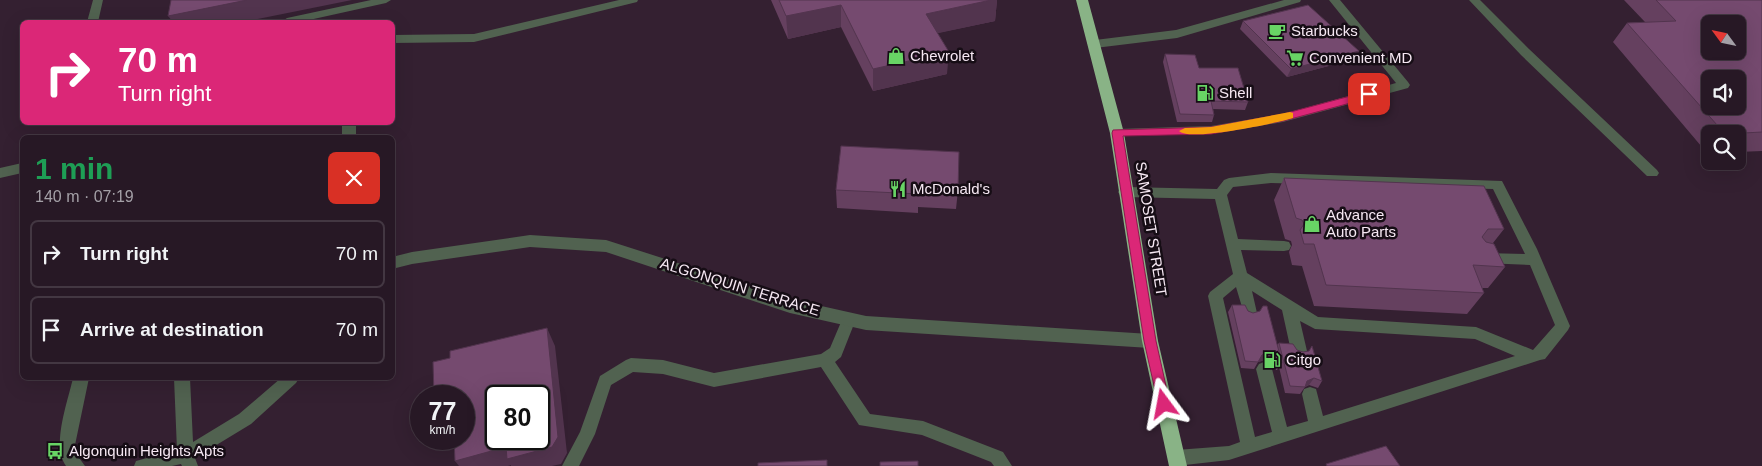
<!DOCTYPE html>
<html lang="en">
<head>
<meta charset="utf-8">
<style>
	body { margin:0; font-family:Helvetica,sans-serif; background:#332532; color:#f1f3f6; height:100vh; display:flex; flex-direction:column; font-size:19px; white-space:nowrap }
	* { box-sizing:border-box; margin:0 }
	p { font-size:16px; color:#a4a0a7 }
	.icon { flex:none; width:28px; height:28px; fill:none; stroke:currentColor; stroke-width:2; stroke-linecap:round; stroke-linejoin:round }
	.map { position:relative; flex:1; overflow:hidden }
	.details { position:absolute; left:20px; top:135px; width:375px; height:245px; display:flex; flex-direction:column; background:#271825; border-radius:8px; box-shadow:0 5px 20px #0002,0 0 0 1px #433742 }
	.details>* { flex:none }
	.top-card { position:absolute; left:20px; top:20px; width:375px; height:105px; border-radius:8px; box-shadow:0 5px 20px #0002,0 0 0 1px #433742; background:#db2777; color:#fff; overflow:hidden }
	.needle { width:32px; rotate:303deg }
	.controls { position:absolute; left:1701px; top:15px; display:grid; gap:10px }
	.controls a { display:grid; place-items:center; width:45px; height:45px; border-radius:8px; background:#271825; box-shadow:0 5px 20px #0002,0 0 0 1px #433742; font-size:25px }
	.speed { position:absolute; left:410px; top:385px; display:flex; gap:10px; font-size:25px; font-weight:700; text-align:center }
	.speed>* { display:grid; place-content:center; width:65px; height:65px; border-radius:50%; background:#271825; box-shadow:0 5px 20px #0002,0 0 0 1px #433742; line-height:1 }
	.speed small { font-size:12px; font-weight:400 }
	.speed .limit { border:2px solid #111; border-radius:8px; background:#fff; color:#111 }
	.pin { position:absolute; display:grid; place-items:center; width:42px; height:42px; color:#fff; margin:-21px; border-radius:10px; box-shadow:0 2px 8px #0006 }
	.me { position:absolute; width:55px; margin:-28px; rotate:347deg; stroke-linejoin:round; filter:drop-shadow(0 0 4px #0008) }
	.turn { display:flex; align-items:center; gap:18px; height:105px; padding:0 15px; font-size:22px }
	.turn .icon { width:65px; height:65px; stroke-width:2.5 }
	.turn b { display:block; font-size:35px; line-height:42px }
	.round { display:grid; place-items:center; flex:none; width:52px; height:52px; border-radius:8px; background:#332532 }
	.head { display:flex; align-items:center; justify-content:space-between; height:85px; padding:0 15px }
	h1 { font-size:30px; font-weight:600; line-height:38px; color:#1e9e55 }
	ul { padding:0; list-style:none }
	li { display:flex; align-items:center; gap:15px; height:68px; margin:0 10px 8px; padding:0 5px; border:2px solid #433742; border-radius:8px }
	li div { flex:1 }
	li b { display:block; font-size:19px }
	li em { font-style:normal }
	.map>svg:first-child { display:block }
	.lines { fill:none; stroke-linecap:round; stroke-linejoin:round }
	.lane { fill:#516250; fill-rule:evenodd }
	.street { fill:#516250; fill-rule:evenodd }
	.highway { fill:#89b386; fill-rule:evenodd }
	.wall { fill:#65405f }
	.shaded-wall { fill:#52344e }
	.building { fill:#754a6f; stroke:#52344e; fill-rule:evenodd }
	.route { fill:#db2777; stroke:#8e194d }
	.slow { fill:#f59e0b }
	.labels { text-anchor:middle; stroke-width:5; stroke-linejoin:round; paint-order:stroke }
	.poi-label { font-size:15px; fill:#f6e8f3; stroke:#160d15; text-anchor:start }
	.street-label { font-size:15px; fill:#f6e8f3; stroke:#160d15 }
</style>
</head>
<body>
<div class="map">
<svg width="1762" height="466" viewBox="0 0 1762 466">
	<rect width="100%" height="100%" fill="#342031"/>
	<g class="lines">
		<path class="lane" d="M 93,0 L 103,0 L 98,22 L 87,22 Z
			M 371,0 L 391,0 L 386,3 L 300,22 L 281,22 L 287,18 Z
			M 619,0 L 638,0 L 637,2 L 474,42 L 392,43 L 392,35 L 474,34 Z
			M 1284,0 L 1301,0 L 1300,2 L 1177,38 L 1095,48 L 1089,44 L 1095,40 L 1176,30 Z
			M 1329,0 L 1340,0 L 1408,82 L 1410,85 L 1408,88 L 1283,122 L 1211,134 L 1113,136 L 1111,133 L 1117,129 L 1211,126 L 1283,114 L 1396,83 Z
			M 1469,0 L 1480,0 L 1529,49 L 1657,170 L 1659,173 L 1657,176 L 1647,176 L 1521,55 Z
			M 22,163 L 22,173 L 0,178 L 0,168 Z
			M 1271,173 L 1502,181 L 1537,249 L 1570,326 L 1568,330 L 1545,359 L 1540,360 L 1229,460 L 1176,466 L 1170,463 L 1168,458 L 1170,453 L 1176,450 L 1229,446 L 1240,442 L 1208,296 L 1210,292 L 1233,274 L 1215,199 L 1125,197 L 1120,195 L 1118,192 L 1120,189 L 1125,187 L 1217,189 L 1224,180 L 1229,178 ZM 1271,183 L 1493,189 L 1525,254 L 1483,253 L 1478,254 L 1476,258 L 1478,262 L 1483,263 L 1530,265 L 1555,325 L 1533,350 L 1476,327 L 1318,317 L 1247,273 L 1241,250 L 1284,251 L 1289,250 L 1291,246 L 1289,242 L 1284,241 L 1238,239 L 1227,195 L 1233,187 ZM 1236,287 L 1245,317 L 1250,319 L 1255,317 L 1257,313 L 1252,291 L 1282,310 L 1291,351 L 1294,356 L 1299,357 L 1304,356 L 1307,351 L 1300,321 L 1315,329 L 1475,339 L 1515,356 L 1323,416 L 1316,389 L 1310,387 L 1304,389 L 1302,394 L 1308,421 L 1287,427 L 1272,369 L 1269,364 L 1264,362 L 1259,364 L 1256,369 L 1272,432 L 1255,437 L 1223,298 Z
			M 849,313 L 854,315 L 856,319 L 841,357 L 835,362 L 870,414 L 923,421 L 1003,452 L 1012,466 L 994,466 L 991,462 L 922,435 L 859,425 L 821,367 L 714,387 L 663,374 L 633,372 L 611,385 L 595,434 L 579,466 L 562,466 L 580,432 L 600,376 L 626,360 L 631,358 L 663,360 L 714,373 L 821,354 L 830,348 L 844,315 Z
			M 73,378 L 89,378 L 75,445 L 77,455 L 85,466 L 66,466 C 51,446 68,401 73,378 Z
			M 174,378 L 190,378 L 193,442 L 239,414 L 281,378 L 299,378 L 296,383 L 251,424 L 195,458 L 198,466 L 182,466 L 181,464 L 172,466 L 134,466 L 136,461 L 177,450 Z"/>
		<path class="street" d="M 342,122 L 356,122 L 356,138 L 342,138 Z
			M 530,235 L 606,240 L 790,299 L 866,316 L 1150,334 L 1156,336 L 1158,341 L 1156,346 L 1150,348 L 866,330 L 790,313 L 606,252 L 530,247 L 412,264 L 392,269 L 392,257 L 412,252 Z"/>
		<path class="highway" d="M 1076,0 L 1088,0 L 1124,133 L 1158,341 L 1187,466 L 1169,466 L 1142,341 L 1110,133 Z"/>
	</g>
	<path class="wall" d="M 771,0 L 997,0 L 995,21 L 937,33 L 947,74 L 873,91 L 841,27 L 788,39 Z
		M 1624,0 L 1762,0 L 1762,151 L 1738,152 L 1738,134 L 1710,134 L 1710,153 L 1707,153 L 1613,42 L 1627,23 L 1645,22 Z
		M 1243,21 L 1355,59 L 1287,77 L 1240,29 Z
		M 1165,54 L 1199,68 L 1248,102 L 1245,110 L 1213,109 L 1214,115 L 1212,122 L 1177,122 L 1163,62 Z
		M 841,146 L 958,190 L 956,209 L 918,207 L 918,213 L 837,208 L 836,190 Z
		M 1284,178 L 1504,229 L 1493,243 L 1505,267 L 1488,288 L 1482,288 L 1484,293 L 1467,314 L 1314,306 L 1302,266 L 1292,265 L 1289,252 L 1292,245 L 1291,241 L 1285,239 L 1274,200 Z
		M 1232,305 L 1248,311 L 1277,345 L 1279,343 L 1297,350 L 1322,381 L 1318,388 L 1309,385 L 1305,387 L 1300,394 L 1285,393 L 1279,367 L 1277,370 L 1274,370 L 1271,363 L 1265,360 L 1258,362 L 1254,369 L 1241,368 L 1228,312 Z"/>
	<path class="shaded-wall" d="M 247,0 L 352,0 L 243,22 L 173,22 L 168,16 Z
		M 991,0 L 997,0 L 995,21 L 925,36 L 926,14 Z
		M 841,5 L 841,27 L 788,39 L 786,16 Z
		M 1359,51 L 1355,59 L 1287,77 L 1291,69 Z
		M 949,52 L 947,74 L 873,91 L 873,69 Z
		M 547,328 L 555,346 L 567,453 L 561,464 L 552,466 L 511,466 L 511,465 L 508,466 L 459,466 L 455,461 Z
		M 1269,353 L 1265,360 L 1258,362 L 1254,369 L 1262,355 Z
		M 1314,378 L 1309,385 L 1305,387 L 1307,381 Z"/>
	<path class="building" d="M 171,0 L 247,0 L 168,16 Z
		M 779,0 L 991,0 L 926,14 L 949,52 L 873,69 L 841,5 L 786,16 Z
		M 1656,0 L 1762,0 L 1762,132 L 1725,134 L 1627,23 L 1676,21 ZM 1710,24 L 1738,24 L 1738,51 L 1710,51 ZM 1710,79 L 1738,79 L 1738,106 L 1710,106 Z
		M 1308,5 L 1359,51 L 1291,69 L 1243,21 Z
		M 1165,54 L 1195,55 L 1199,68 L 1238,68 L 1248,102 L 1211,101 L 1214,115 L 1180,114 Z
		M 841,146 L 959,152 L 958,190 L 919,188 L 919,194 L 836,190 Z
		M 1284,178 L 1484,186 L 1504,229 L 1488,229 L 1482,237 L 1486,242 L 1494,244 L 1505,267 L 1473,265 L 1484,293 L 1326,285 L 1314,244 L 1304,244 L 1300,230 L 1304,224 L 1302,220 L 1296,218 Z
		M 1232,305 L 1245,305 L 1248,311 L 1253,313 L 1260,311 L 1263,306 L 1267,306 L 1282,363 L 1278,362 L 1275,356 L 1269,353 L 1262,355 L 1258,362 L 1245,361 Z
		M 547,328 L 558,437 L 552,447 L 507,459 L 506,447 L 455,461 L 454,439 L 464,439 L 464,396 L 434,396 L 433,362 L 450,358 L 450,351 ZM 496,396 L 539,396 L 539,439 L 496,439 Z
		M 1279,343 L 1293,344 L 1297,350 L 1303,352 L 1309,351 L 1312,346 L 1322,381 L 1314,378 L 1307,381 L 1305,387 L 1290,386 Z
		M 1386,446 L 1400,466 L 1327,466 L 1326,464 Z
		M 827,460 L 827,466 L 758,466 L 758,463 Z
		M 918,461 L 918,466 L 880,466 L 880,462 Z"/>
	<path class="route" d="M 1369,91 L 1374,94 L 1373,97 L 1283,121 L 1211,134 L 1123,136 L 1156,341 L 1170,404 L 1168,408 L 1164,410 L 1159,408 L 1144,341 L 1112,133 L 1113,130 L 1211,127 L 1283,114 Z"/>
	<path class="slow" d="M 1290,112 L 1293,113 L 1293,118 C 1277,123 1189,142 1179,131 L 1185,128 L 1211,127 Z"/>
	<defs>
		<g id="cafe-bare" transform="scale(1.35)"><path d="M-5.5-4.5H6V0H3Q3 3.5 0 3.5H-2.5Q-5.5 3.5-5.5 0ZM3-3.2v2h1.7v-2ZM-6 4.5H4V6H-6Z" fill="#68d465" stroke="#160d15" stroke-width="2.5" paint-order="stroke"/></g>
		<g id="shop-bare" transform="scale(1.35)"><path d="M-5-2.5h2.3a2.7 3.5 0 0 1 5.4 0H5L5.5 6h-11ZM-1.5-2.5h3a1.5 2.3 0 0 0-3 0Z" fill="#68d465" stroke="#160d15" stroke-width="2.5" paint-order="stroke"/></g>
		<g id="supermarket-bare" transform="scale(1.35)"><path d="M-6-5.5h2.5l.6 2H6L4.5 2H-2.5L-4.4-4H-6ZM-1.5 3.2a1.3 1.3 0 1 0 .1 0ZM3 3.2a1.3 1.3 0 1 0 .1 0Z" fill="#68d465" stroke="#160d15" stroke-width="2.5" paint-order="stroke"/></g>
		<g id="fuel-bare" transform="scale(1.35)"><path d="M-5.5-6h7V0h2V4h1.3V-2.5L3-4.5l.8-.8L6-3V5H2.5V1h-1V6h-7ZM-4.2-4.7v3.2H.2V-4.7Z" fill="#68d465" stroke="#160d15" stroke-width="2.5" paint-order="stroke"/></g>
		<g id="restaurant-bare" transform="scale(1.35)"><path d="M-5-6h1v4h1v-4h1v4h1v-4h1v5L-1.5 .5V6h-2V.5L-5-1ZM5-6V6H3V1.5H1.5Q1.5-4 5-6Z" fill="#68d465" stroke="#160d15" stroke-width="2.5" paint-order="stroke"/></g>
		<g id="bus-bare" transform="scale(1.35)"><path d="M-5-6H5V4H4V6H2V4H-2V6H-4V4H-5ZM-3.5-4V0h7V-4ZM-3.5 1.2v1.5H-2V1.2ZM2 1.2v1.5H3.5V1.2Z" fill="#68d465" stroke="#160d15" stroke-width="2.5" paint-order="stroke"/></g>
	</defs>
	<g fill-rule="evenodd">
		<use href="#cafe-bare" x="1277" y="31"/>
		<use href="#shop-bare" x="896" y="56"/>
		<use href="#supermarket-bare" x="1295" y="58"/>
		<use href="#fuel-bare" x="1205" y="93"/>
		<use href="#restaurant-bare" x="898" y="189"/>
		<use href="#shop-bare" x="1312" y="224"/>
		<use href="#fuel-bare" x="1272" y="360"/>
		<use href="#bus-bare" x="55" y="451"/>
	</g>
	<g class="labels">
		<g class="poi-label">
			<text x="1291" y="36">Starbucks</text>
			<text x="910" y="61">Chevrolet</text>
			<text x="1309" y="63">Convenient MD</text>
			<text x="1219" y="98">Shell</text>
			<text x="912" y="194">McDonald's</text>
			<text x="1326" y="220">Advance<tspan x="1326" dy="17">Auto Parts</tspan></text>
			<text x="1286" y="365">Citgo</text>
			<text x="69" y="456">Algonquin Heights Apts</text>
		</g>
		<g class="street-label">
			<text transform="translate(1151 229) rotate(81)" y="5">SAMOSET STREET</text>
			<text transform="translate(740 287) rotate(17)" y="5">ALGONQUIN TERRACE</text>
		</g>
	</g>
</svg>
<div class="controls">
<a><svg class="needle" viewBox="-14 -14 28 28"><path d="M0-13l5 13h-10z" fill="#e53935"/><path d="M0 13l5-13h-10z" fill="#a4a0a7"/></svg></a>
<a><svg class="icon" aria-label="sound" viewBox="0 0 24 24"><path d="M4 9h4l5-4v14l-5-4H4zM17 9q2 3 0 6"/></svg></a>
<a><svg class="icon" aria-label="search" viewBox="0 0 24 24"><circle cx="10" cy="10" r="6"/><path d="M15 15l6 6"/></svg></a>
</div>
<div class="speed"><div>77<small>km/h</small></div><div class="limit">80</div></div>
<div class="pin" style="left:1369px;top:94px;background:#d93025"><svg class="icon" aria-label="arrive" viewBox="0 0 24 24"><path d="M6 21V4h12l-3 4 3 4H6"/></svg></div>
<svg class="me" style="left:1164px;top:404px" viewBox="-20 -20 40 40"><path d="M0-17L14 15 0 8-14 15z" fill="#db2777" stroke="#fff" stroke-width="4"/></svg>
<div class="top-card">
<div class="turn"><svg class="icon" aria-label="right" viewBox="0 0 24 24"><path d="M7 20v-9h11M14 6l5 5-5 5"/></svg><div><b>70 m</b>Turn right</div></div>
</div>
<section class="details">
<div class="head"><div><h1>1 min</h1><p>140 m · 07:19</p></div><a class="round" style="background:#d93025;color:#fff"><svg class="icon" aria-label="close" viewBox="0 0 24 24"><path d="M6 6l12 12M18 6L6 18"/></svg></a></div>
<ul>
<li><svg class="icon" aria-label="right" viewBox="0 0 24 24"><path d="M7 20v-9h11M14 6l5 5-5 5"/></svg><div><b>Turn right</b></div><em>70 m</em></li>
<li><svg class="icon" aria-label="arrive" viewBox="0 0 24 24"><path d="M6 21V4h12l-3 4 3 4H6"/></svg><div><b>Arrive at destination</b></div><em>70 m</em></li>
</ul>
</section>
</div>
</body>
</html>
